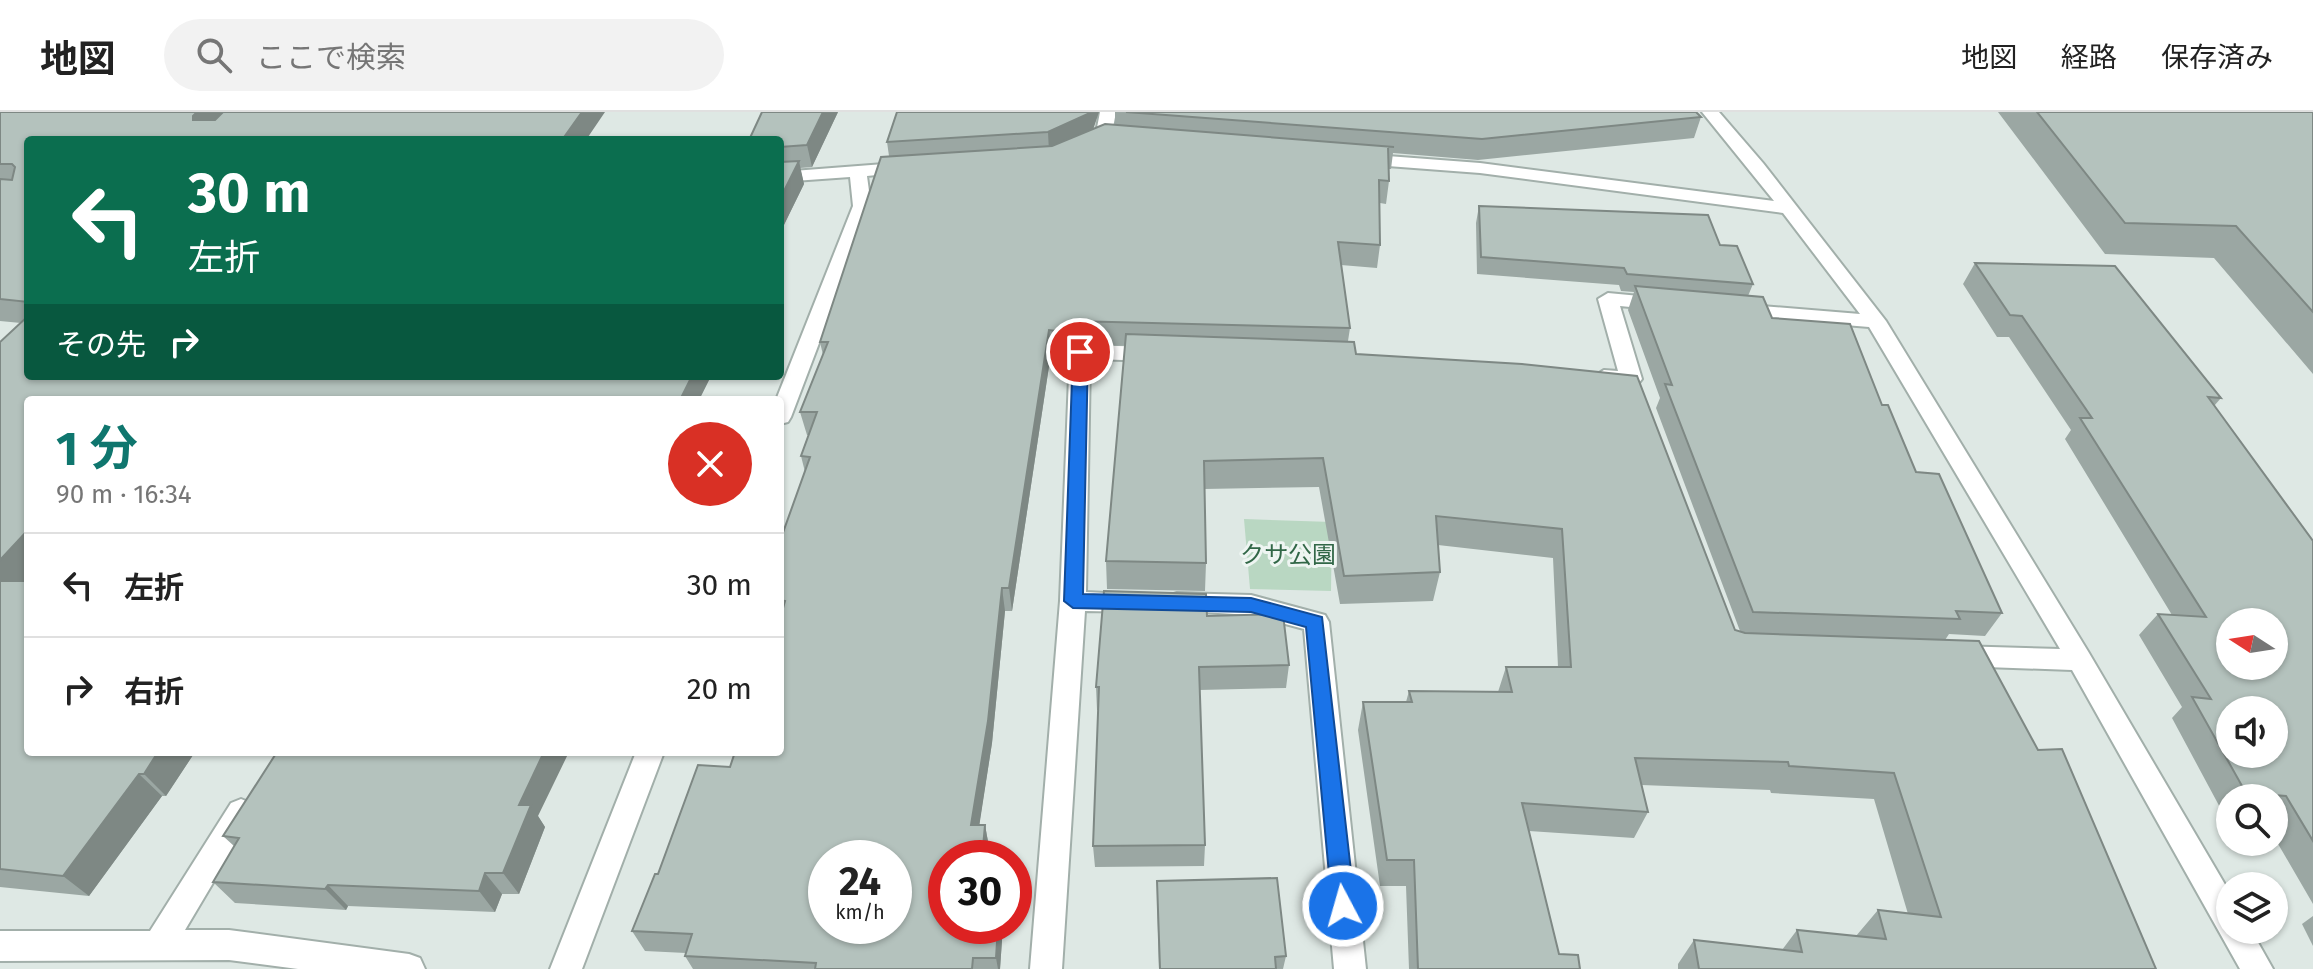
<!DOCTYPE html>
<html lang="ja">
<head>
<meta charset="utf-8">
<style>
	body { margin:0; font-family:"Fira Sans","Noto Sans JP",sans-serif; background:#f2f2f2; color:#222; height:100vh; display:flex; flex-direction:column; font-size:30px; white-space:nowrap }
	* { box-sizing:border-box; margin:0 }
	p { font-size:26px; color:#767676 }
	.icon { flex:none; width:44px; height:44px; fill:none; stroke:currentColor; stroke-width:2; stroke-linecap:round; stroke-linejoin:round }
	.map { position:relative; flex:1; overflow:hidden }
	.drawer { position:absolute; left:24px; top:284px; width:760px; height:360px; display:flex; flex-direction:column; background:#fff; border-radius:8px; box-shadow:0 2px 6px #0004 }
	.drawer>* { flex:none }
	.guide { position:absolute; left:24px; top:24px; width:760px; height:244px; border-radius:8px; box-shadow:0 2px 6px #0004; background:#0b6e4f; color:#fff; overflow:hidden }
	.needle { width:52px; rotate:282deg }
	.controls { position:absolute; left:2216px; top:496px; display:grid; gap:16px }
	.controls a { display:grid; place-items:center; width:72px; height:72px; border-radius:50%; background:#fff; box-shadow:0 2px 6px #0004; font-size:40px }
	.speed { position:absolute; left:808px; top:728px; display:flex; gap:16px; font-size:40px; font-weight:700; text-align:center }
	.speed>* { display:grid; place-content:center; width:104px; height:104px; border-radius:50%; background:#fff; box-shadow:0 2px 6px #0004; line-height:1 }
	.speed small { font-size:20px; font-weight:400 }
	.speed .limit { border:12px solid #d22; background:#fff; color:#111 }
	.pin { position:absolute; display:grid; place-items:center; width:68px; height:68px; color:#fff; margin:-34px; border:4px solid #fff; border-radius:50%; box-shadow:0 2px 8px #0007 }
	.me { position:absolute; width:88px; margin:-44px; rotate:354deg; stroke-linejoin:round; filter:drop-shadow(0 0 6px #0008) }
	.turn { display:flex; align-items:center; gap:28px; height:168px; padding:0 32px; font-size:36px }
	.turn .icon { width:104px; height:104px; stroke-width:2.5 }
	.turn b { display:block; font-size:56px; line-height:68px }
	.then { display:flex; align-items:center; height:76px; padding:0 32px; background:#0003; gap:16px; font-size:30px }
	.round { display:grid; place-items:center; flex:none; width:84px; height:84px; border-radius:42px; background:#f2f2f2 }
	.head { display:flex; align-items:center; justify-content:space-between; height:136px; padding:0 32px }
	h1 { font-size:48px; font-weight:700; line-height:60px; color:#0f766e }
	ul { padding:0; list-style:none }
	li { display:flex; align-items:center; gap:24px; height:104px; padding:0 32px; border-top:2px solid #e0e0e0 }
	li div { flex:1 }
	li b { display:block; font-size:30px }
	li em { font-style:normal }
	header { display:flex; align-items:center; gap:48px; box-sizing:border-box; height:112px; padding:0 40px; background:#fff; border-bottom:2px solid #e0e0e0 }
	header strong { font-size:38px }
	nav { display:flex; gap:44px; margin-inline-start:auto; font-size:28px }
	.search { width:560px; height:72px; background:#f2f2f2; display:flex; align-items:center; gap:20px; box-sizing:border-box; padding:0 28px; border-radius:44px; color:#767676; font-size:30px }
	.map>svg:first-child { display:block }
	.green { fill:#b9d7c2 }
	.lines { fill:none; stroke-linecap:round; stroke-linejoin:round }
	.minor-casing { stroke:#a2afaa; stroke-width:4 }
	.minor { fill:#fff; fill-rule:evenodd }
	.wall { fill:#9ba7a3 }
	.shaded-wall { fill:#7e8884 }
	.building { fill:#b4c2bd; stroke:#7e8884; stroke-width:2; fill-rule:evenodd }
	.route { fill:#1a73e8; stroke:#114b97; stroke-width:2 }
	.labels { text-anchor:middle; stroke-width:6; stroke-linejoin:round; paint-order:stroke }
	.park-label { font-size:24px; fill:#316747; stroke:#eef5f2 }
</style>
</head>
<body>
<header>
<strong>地図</strong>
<div class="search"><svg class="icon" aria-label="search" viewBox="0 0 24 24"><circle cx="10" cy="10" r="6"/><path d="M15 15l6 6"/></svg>ここで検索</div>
<nav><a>地図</a><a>経路</a><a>保存済み</a></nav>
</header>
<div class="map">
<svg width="2313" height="857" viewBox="0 0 2313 857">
	<rect width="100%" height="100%" fill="#dee8e4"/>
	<path class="green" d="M 1244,407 L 1332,410 L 1331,479 L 1250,477 Z"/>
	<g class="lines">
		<g class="minor-casing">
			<path id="minor" d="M 1100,0 L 1116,0 L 1111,26 L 1103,31 L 1095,26 Z
				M 1702,0 L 1719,0 L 1763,51 L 1886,209 L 2089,541 L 2230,781 L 2230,818 L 2251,818 L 2273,857 L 2240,857 L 2072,558 L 1957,554 L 1948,551 L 1944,544 L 1948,537 L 1957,534 L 2060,537 L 1869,215 L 1737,204 L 1727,198 L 1737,192 L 1860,202 L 1783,101 L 1480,61 L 1361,52 L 1352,47 L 1361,42 L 1480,51 L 1774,89 Z
				M 910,50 L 919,55 L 916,59 L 867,64 L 871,94 L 791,305 L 788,310 L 780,312 L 780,288 L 776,288 L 853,94 L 850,65 L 780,70 L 780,60 Z
				M 1608,181 L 1661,186 L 1671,192 L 1661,198 L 1620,194 L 1642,267 L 1638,272 L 1604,272 L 1593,265 L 1604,258 L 1618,259 L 1598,187 Z
				M 1080,233 L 1156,235 L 1166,242 L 1156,249 L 1090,247 L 1086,480 L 1145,483 L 1149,490 L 1145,497 L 1136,500 L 1085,499 L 1062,857 L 1030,857 L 1060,489 L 1070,240 Z
				M 1177,481 L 1251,483 L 1325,503 L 1329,510 L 1366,857 L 1334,857 L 1304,517 L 1251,503 L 1168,498 L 1164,491 L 1168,484 Z
				M 636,640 L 664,640 L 582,857 L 550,857 Z
				M 241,687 L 251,691 L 255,700 L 185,818 L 229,818 L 409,842 L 420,846 L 425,857 L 298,857 L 229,848 L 0,849 L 0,819 L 150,819 L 231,691 Z"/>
		</g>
		<use href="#minor" class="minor"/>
	</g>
	<path class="wall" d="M 0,0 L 28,28 L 28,264 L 490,264 L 490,267 L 497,267 L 498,264 L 711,264 L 699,288 L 28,288 L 28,465 L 24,469 L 195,640 L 166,684 L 162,684 L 89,784 L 0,775 L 0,230 L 21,211 L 0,209 Z
		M 838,0 L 812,55 L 800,56 L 804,72 L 780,121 L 780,28 Z
		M 1115,0 L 1696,0 L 1701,5 L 1694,26 L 1478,48 L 1393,41 L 1391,57 L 1389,57 L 1389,69 L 1386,92 L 1380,91 L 1380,133 L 1377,156 L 1341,153 L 1350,216 L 1348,229 L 1356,242 L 1735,518 L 1740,519 L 1656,296 L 1660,286 L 1628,198 L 1634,180 L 1621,179 L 1619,173 L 1477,162 L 1476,111 L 1479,94 L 1720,133 L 1753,172 L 1748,184 L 1772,206 L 1882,293 L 1916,360 L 2002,501 L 1985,524 L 1949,522 L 1945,528 L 2156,857 L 1678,857 L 1678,852 L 1694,828 L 1782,838 L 1797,818 L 1856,824 L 1878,798 L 1908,802 L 1874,687 L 1771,681 L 1770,678 L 1642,673 L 1648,700 L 1634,726 L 1529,719 L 1559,842 L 1580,857 L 1409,857 L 1406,774 L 1380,774 L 1358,618 L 1363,590 L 1406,590 L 1409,579 L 1498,580 L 1506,555 L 1558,555 L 1553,446 L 1438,433 L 1440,460 L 1433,489 L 1340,492 L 1319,375 L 1204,377 L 1206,451 L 1205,479 L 1107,477 L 1106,449 L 1125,233 L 1073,232 L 1067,243 L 1051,241 L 1012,499 L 1005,499 L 992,631 L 979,713 L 985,713 L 989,735 L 988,746 L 946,746 L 946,814 L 1003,814 L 1000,857 L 693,857 L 685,844 L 686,841 L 645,839 L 632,819 L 658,762 L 730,655 L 780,640 L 780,429 L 805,360 L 801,344 L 808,323 L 807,323 L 800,300 L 823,243 L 820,230 L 889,44 L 887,30 L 1094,17 L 1115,13 Z
		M 1998,0 L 2313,0 L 2313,262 L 2214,146 L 2105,142 Z
		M 1975,151 L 2221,286 L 2214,294 L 2313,429 L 2313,792 L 2274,725 L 2274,686 L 2230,686 L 2230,701 L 2223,701 L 2172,606 L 2182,595 L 2139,523 L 2158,502 L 2172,503 L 2065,327 L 2071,318 L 2009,225 L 1997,225 L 1963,172 Z
		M 1207,504 L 1289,553 L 1286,576 L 1199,578 L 1205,733 L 1204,754 L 1095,755 L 1093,734 L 1098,598 L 1097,598 L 1096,575 Z
		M 538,704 L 545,715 L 519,782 L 502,782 L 495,800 L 348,794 L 346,798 L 235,791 L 213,770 L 234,734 L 223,724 Z
		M 1157,786 L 1286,844 L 1283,857 L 1159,857 Z
		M 2313,804 L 2313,834 L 2302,812 Z"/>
	<path class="shaded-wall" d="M 197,0 L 231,0 L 206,26 L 193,8 L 193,4 Z
		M 582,0 L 605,0 L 586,28 L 562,28 Z
		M 823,0 L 838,0 L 812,55 L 807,33 Z
		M 1092,0 L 1099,0 L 1092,21 L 1049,40 L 1048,20 Z
		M 799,49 L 804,72 L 780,121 L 780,87 Z
		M 1072,209 L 1073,232 L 1067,243 L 1065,220 Z
		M 1049,218 L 1051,241 L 1012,499 L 1009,476 Z
		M 472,264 L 490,264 L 483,288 L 471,266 Z
		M 692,264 L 711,264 L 699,288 L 680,288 Z
		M 28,418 L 28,465 L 4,492 L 0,488 L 0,448 Z
		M 1002,476 L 1005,499 L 992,631 L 976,735 L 971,713 Z
		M 158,640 L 195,640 L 166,684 L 144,662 Z
		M 544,640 L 569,640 L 538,704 L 545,715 L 519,782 L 503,761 L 519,693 Z
		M 139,662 L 162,684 L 89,784 L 63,764 Z
		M 985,713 L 989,735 L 988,746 L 982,746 Z
		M 485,761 L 502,782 L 495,800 L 479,779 Z
		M 328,773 L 348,794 L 346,798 L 325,777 Z
		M 998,814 L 1003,814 L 1000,857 L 998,857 L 996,846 Z"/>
	<path class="building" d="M 0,0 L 197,0 L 193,4 L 193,8 L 215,8 L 223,0 L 582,0 L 562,28 L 28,28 L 28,190 L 0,187 L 0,67 L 12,68 L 15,55 L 12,52 L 0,52 Z
		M 762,0 L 823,0 L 807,33 L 780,35 L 780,28 L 749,28 Z
		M 897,0 L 1092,0 L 1048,20 L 887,30 Z
		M 1126,0 L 1696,0 L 1701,5 L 1482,27 Z
		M 2037,0 L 2313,0 L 2313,200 L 2236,114 L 2125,111 Z
		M 1105,12 L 1394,35 L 1388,35 L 1389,69 L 1379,68 L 1380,133 L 1338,130 L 1350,216 L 1072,209 L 1065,220 L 1049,218 L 1009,476 L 1002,476 L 988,609 L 971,713 L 985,713 L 982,746 L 946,746 L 946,814 L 998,814 L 996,846 L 973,846 L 972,857 L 815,857 L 816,851 L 685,844 L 692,822 L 632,819 L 655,762 L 658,762 L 698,653 L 730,655 L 735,640 L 780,640 L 780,507 L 785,489 L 780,488 L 780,429 L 810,345 L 801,344 L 817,300 L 800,300 L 828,230 L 820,230 L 881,45 L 1052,34 ZM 826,746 L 894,746 L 894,814 L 826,814 Z
		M 799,49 L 780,87 L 780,50 Z
		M 1479,94 L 1708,103 L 1720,133 L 1737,134 L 1753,172 L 1627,162 L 1624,156 L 1481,145 Z
		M 1975,151 L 2115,154 L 2221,286 L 2208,285 L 2313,429 L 2313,729 L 2286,684 L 2246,681 L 2192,585 L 2211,587 L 2158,502 L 2206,505 L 2080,306 L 2092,306 L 2022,204 L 2010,203 ZM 2230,510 L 2274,510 L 2274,554 L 2230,554 ZM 2230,598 L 2274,598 L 2274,642 L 2230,642 Z
		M 1635,174 L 1763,185 L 1772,206 L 1850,212 L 1882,293 L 1888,293 L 1916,360 L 1939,362 L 2002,501 L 1956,499 L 1960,507 L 1753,500 L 1665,272 L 1672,273 Z
		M 28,204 L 28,264 L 472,264 L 471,266 L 497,267 L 498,264 L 692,264 L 680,288 L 28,288 L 28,418 L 0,448 L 0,230 Z
		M 1126,222 L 1354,230 L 1356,242 L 1522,252 L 1637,264 L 1735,518 L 1745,521 L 1979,529 L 2038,638 L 2062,637 L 2156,857 L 1699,857 L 1694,828 L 1802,840 L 1797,818 L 1886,827 L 1878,798 L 1941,805 L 1894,661 L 1789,654 L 1788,650 L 1635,646 L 1648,700 L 1522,691 L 1559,842 L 1578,843 L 1580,857 L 1418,857 L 1414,748 L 1387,748 L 1363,590 L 1412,590 L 1409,579 L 1512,580 L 1506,555 L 1571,555 L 1562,417 L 1436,404 L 1440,460 L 1344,464 L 1323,346 L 1204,349 L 1206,451 L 1106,449 Z
		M 0,469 L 28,469 L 28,640 L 158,640 L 144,662 L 139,662 L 63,764 L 0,757 Z
		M 1104,479 L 1206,482 L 1207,504 L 1283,502 L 1289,553 L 1199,555 L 1205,733 L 1093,734 L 1099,575 L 1096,575 Z
		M 277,640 L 544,640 L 519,693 L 531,693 L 503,761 L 485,761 L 479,779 L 328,773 L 325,777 L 213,770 L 239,726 L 223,724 Z
		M 1277,766 L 1286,844 L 1275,845 L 1276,857 L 1160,857 L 1157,769 Z"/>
	<path class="route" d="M 1080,235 L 1088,240 L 1083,482 L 1251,486 L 1322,505 L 1355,794 L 1352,802 L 1343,805 L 1335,802 L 1332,794 L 1306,515 L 1251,500 L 1073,496 L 1064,489 L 1073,240 Z"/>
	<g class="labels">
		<g class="park-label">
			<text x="1288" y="451">クサ公園</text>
		</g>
	</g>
</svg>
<div class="controls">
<a><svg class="needle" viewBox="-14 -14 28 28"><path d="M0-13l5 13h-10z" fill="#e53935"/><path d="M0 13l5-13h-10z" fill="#767676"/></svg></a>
<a><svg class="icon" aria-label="sound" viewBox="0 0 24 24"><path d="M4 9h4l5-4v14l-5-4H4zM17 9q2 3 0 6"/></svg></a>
<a><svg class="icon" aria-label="search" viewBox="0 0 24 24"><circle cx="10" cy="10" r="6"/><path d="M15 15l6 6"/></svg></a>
<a><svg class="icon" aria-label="layers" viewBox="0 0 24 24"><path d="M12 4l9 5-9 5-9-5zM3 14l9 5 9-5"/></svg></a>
</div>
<div class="speed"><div>24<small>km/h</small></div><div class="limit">30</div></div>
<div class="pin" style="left:1080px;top:240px;background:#d93025"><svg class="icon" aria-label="arrive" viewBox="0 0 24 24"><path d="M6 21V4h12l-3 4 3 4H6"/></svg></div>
<svg class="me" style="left:1343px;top:794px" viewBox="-20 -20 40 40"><circle r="17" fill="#1a73e8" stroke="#fff" stroke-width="3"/><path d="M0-11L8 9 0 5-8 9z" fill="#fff"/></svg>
<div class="guide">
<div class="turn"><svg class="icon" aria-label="left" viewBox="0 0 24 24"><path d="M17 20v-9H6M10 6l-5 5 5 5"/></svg><div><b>30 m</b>左折</div></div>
<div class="then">その先<svg class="icon" aria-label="right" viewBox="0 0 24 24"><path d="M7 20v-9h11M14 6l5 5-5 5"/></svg></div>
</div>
<section class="drawer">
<div class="head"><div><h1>1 分</h1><p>90 m · 16:34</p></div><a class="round" style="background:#d93025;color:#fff"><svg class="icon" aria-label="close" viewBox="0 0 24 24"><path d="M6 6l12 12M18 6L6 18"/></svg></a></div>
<ul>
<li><svg class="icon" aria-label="left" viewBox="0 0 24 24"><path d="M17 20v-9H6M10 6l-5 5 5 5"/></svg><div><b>左折</b></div><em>30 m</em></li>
<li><svg class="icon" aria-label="right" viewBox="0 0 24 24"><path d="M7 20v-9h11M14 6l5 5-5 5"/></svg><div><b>右折</b></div><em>20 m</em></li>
</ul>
</section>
</div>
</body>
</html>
